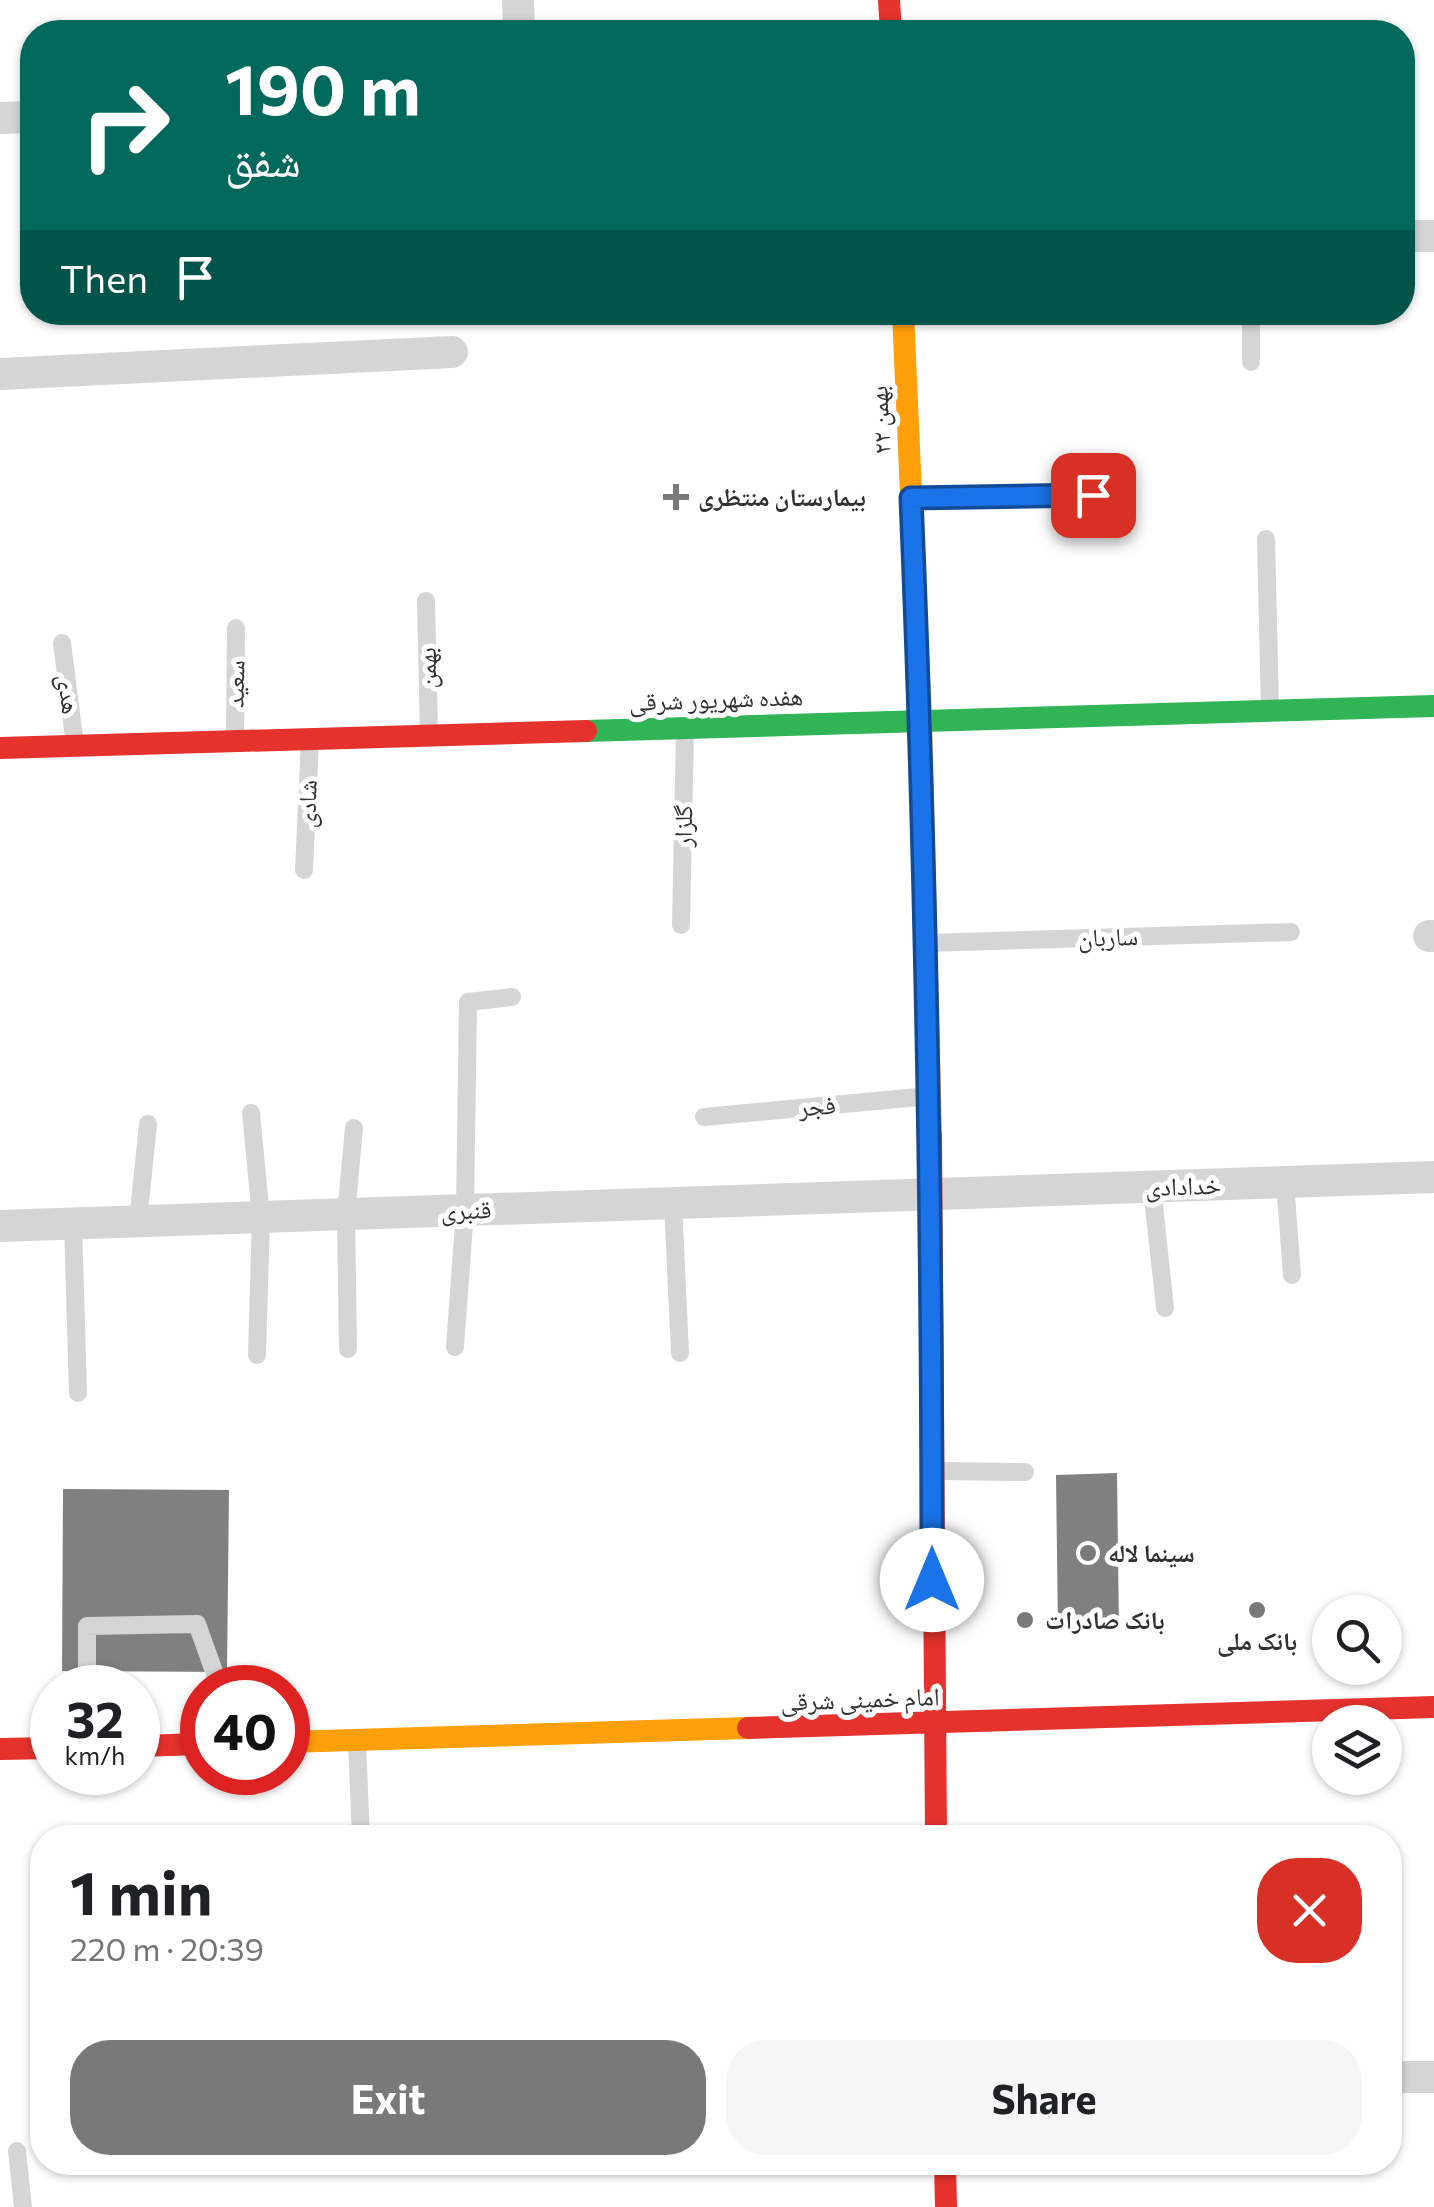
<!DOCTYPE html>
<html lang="en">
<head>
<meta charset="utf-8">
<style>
	body { margin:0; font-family:Commissioner,"Noto Naskh Arabic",sans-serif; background:#f6f6f6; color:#202124; height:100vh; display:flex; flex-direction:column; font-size:38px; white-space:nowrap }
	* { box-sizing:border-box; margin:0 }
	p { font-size:32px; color:#757577 }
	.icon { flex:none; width:55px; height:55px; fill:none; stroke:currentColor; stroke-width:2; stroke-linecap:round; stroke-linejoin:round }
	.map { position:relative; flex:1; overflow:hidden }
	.sheet { position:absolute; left:30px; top:1825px; width:1372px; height:350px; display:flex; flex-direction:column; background:#fff; border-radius:40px; box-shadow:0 2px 8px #0004 }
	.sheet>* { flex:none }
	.hud { position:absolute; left:20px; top:20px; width:1395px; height:305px; border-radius:40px; box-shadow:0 2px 8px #0004; background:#00695c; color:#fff; overflow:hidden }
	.tools { position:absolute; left:1312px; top:1595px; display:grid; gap:20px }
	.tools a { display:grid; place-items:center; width:90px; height:90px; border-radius:50%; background:#fff; box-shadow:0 2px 8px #0004; font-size:50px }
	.speed { position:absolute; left:30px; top:1665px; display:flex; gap:20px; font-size:50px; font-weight:700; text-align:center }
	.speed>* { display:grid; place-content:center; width:130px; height:130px; border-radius:50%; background:#fff; box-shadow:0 2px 8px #0004; line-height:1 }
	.speed small { font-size:25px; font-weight:400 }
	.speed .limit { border:15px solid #d22; background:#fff; color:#111 }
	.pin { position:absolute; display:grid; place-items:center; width:85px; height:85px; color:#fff; margin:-42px; border-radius:20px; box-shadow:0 5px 15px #0006 }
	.me { position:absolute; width:110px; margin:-55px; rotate:0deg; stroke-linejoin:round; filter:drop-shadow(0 0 8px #0008) }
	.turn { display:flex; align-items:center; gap:35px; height:210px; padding:0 40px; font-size:45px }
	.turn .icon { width:130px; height:130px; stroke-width:2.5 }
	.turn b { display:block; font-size:70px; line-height:85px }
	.then { display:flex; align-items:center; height:95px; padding:0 40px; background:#0003; gap:20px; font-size:38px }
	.round { display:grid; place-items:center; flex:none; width:105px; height:105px; border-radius:40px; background:#f6f6f6 }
	.summary { display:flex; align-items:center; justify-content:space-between; height:170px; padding:0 40px }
	h1 { font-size:60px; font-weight:700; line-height:75px }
	.action { display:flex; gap:20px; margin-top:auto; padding:20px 40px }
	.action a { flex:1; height:115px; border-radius:40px; background:#797979; color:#fff; font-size:40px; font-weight:700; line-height:115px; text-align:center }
	.action a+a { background:#f6f6f6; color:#202124 }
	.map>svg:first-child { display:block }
	.building { fill:#808080 }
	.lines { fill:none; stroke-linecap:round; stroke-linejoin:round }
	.lane { stroke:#d5d5d5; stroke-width:18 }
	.street { stroke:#d5d5d5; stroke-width:32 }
	.fast { stroke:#30b455; stroke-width:22 }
	.slow { stroke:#ff9f0a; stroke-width:22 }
	.jam { stroke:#e5322d; stroke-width:22 }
	.route-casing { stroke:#114b97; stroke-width:25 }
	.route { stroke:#1a73e8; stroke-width:18 }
	.poi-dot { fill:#797979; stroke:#fff; stroke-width:4 }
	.labels { text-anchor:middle; stroke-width:10; stroke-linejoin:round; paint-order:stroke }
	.street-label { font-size:25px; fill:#313131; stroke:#fff }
	.poi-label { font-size:25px; font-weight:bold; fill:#313131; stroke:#fff; text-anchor:start }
</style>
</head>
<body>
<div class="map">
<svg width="1434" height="2207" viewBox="0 0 1434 2207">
	<rect width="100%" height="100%" fill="#fff"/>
	<path class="building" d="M 1117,1473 L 1119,1631 L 1058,1632 L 1056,1475 Z
		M 63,1489 L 229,1490 L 227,1672 L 62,1671 Z"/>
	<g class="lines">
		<path class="lane" d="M 1251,362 L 1251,312
			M 913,498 L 1093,495
			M 1266,539 L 1270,710
			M 426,601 L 429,735
			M 62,643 L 75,745
			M 235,740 L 236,628
			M 304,870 L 310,739
			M 681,925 L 685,731
			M 926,943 L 1291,932
			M 251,1113 L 261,1217 L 257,1355
			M 704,1117 L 929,1096
			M 1285,1182 L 1292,1275
			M 1152,1187 L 1165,1308
			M 673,1203 L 680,1353
			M 138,1221 L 148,1124
			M 73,1223 L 78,1393
			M 455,1347 L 465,1210 L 468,1002 L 512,997
			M 348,1349 L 346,1215 L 354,1128
			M 935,1471 L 1025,1472
			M 83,1688 L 87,1671 L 87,1626 L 197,1624 L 220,1688
			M 357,1743 L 361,1838
			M 17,2151 L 23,2207"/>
		<path class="street" d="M 518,0 L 519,32
			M 0,118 L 32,117
			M 1402,236 L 1434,236
			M 0,374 L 452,352
			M 1429,936 L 1434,936
			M 0,1226 L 1434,1177
			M 1390,2077 L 1434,2077"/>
		<path class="fast" d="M 586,731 L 1434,706"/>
		<path class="slow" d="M 903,312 L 921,721 L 931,1136
			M 288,1742 L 748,1728"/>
		<path class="jam" d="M 889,0 L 891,32
			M 0,748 L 586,731
			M 931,1136 L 936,1838
			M 748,1728 L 1434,1707
			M 138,1746 L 202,1744
			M 0,1749 L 52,1748
			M 945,2162 L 946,2207"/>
	</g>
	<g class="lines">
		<g class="route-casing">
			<path id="route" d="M 932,1580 C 932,1219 926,858 911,498 L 1093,495"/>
		</g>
		<use href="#route" class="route"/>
	</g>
	<g class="poi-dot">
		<path d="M671 482h10v10h10v10h-10v10h-10v-10h-10v-10h10z"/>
		<circle cx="1088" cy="1553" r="10"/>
		<circle cx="1257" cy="1610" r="10"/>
		<circle cx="1025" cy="1620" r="10"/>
	</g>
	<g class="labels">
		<g class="street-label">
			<text transform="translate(880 420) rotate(-93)" y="9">۲۲ بهمن</text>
			<text transform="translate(427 668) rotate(-91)" y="9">بهمن</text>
			<text transform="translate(235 684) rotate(-89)" y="9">سعید</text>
			<text transform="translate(69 694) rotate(82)" y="9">هدی</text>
			<text transform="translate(716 699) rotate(-2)" y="9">هفده شهریور شرقی</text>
			<text transform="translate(307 804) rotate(-88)" y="9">شادی</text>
			<text transform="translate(683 826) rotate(-89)" y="9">گلزار</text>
			<text transform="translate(1108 937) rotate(-2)" y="9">ساربان</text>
			<text transform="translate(817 1106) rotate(-5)" y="9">فجر</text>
			<text transform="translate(1183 1186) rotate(-2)" y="9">خدادادی</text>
			<text transform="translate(466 1210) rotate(-2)" y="9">قنبری</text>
			<text transform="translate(860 1699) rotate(-2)" y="9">امام خمینی شرقی</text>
		</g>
		<g class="poi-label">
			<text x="698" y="506">بیمارستان منتظری</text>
			<text x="1108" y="1562">سینما لاله</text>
			<text x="1045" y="1629">بانک صادرات</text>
			<text x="1257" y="1650" text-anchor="middle">بانک ملی</text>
		</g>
	</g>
</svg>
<div class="tools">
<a><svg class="icon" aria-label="search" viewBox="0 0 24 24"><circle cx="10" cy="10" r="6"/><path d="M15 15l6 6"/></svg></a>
<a><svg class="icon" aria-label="layers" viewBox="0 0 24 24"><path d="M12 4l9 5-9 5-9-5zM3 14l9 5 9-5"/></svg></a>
</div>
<div class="speed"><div>32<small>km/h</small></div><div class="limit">40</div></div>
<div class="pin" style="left:1093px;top:495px;background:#d93025"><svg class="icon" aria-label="arrive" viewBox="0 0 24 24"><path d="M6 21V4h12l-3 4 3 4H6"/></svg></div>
<svg class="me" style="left:932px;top:1580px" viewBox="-20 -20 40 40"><circle r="19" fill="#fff"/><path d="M0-13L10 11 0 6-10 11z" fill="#1a73e8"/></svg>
<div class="hud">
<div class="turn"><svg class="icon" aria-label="right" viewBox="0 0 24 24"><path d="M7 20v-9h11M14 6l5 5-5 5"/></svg><div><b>190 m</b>شفق</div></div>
<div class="then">Then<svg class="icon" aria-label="arrive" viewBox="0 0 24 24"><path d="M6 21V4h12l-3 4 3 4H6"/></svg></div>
</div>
<section class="sheet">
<div class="summary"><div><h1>1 min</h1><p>220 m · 20:39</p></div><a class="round" style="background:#d93025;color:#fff"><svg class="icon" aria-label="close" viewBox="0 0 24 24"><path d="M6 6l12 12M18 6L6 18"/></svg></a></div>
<div class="action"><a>Exit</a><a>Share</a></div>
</section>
</div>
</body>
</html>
